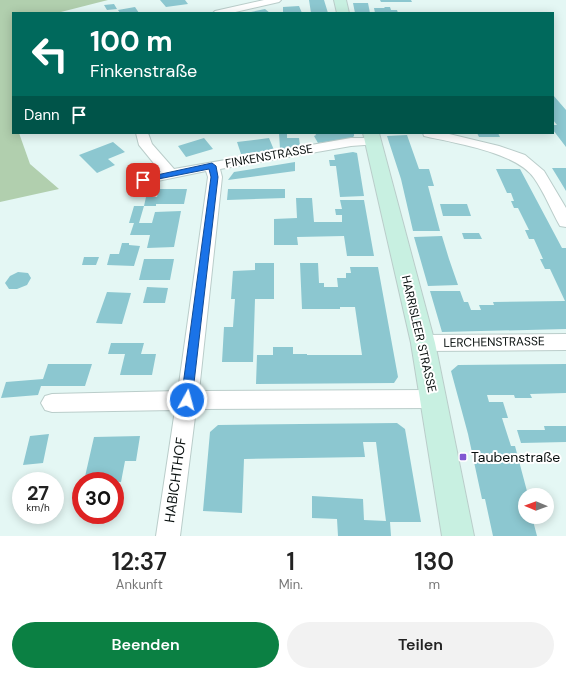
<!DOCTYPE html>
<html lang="de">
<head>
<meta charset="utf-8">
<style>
	body { margin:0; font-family:"DM Sans",sans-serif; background:#f2f2f2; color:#222; height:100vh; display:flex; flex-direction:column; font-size:15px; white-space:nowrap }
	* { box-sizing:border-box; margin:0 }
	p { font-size:13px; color:#767676 }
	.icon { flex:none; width:22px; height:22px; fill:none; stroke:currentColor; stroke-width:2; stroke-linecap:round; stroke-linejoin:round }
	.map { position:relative; height:536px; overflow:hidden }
	.side { display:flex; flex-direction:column; background:#fff; flex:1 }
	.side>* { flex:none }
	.banner { position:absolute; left:12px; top:12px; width:542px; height:122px; border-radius:0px; box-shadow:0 2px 10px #0003; background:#00695c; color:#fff; overflow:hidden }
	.needle { width:26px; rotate:271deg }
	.tools { position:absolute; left:518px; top:488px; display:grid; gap:8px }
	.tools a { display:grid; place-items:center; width:36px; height:36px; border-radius:50%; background:#fff; box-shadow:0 2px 10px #0003; font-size:20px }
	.speed { position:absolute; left:12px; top:472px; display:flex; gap:8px; font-size:20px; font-weight:700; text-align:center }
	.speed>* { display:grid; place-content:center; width:52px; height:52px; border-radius:50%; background:#fff; box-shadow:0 2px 10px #0003; line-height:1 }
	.speed small { font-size:10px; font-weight:400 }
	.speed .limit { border:6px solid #d22; background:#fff; color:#111 }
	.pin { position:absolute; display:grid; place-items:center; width:34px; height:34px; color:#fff; margin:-17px; border-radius:8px; box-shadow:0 2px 6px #0006 }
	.me { position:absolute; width:44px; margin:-22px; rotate:7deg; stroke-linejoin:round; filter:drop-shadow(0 0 3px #0008) }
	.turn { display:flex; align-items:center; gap:14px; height:84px; padding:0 12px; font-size:18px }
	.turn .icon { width:52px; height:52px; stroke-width:2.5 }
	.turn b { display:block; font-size:28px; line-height:34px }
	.then { display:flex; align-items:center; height:38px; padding:0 12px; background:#0003; gap:8px; font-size:15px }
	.eta { display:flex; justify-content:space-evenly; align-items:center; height:68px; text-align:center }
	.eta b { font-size:24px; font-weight:600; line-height:28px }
	.action { display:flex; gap:8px; margin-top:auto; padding:8px 12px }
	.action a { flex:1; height:46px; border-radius:24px; background:#0b8043; color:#fff; font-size:16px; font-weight:600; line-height:46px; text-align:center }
	.action a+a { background:#f2f2f2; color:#222 }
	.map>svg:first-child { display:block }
	.green { fill:#b1cfae }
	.building { fill:#8cc7d0 }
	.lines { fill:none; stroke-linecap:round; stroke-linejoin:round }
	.street-casing { stroke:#bacdca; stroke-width:2 }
	.secondary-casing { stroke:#bacdca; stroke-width:2 }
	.street { fill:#fff; fill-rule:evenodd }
	.secondary { fill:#c8f0e1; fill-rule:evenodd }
	.route { fill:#1a73e8; stroke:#114b97 }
	.poi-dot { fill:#8058d2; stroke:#fff; stroke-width:1.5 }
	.labels { text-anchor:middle; stroke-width:4; stroke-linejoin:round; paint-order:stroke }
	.street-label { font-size:12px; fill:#080f0e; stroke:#fff }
	.near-poi-label { font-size:14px; fill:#080f0e; stroke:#fff; text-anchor:start }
	.near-street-label { font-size:14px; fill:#080f0e; stroke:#fff }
</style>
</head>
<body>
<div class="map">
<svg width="566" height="536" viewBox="0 0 566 536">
	<rect width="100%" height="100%" fill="#e4f7f4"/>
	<path class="green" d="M 0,0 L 108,0 L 57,13 L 13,13 L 13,133 L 19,133 L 30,164 L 59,189 L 0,202 Z"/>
	<path class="building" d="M 160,0 L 185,0 L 188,4 L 166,7 Z
		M 309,0 L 324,0 L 328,13 L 311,13 Z
		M 380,0 L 411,0 L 412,2 L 381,2 Z
		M 353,3 L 368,3 L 370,13 L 355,13 Z
		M 114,4 L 117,9 L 107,10 L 104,5 Z
		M 299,6 L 302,13 L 283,13 L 283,7 Z
		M 135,7 L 139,13 L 120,13 L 118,10 Z
		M 384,7 L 390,7 L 391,10 L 397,10 L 398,13 L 375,13 L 374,8 L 385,8 Z
		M 265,9 L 270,13 L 251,13 L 251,12 Z
		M 553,95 L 566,110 L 566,147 L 553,130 L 553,125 L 557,125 L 553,120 Z
		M 279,133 L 287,133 L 287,138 L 299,138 L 300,146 L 280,149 Z
		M 315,133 L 354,133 L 354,136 L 352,138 L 318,143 L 314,136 L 316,135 Z
		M 477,133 L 498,133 L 500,137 L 479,137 Z
		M 407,135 L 419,169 L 429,169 L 434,186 L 428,186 L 440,231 L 413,231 L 401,179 L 387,136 Z
		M 204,138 L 213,149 L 186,157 L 178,146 Z
		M 269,138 L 274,150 L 241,154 L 237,142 Z
		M 113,142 L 125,152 L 108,159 L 115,165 L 97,173 L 79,155 Z
		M 353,152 L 357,153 L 364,196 L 340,197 L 336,166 L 330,166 L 329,160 L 335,160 L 334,155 Z
		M 295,162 L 295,171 L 228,180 L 234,172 Z
		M 552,168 L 566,168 L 566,191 L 560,181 Z
		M 496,169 L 520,169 L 562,248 L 566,248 L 566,329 L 442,332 L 430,291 L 460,291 L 464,302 L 468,302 L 471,310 L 481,310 L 479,305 L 494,305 L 493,302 L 565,301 L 550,269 L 545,269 L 540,259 L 543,259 L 534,239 L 529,239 L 525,230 L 529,230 L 518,208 L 514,208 L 511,201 L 514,201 L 511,193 L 507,193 Z
		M 159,189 L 187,189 L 184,204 L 156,204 L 156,206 L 144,206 L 146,197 L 157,197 Z
		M 228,189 L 285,189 L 285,198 L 227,200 Z
		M 296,198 L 312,198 L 314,222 L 342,222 L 342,215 L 336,215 L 335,209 L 342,209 L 340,200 L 364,200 L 374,256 L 347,256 L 344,236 L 297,237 L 298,245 L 274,245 L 274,219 L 297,218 Z
		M 440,204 L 467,204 L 471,216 L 443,216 Z
		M 134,206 L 144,206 L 139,223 L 152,223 L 155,212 L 181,211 L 174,247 L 147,248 L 150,235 L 130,235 L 134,223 L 129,223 Z
		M 462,233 L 479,233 L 482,239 L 464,239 Z
		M 442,236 L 449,259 L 458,285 L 428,286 L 414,237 Z
		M 122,243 L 129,243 L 129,245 L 140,246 L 134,266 L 107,265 L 110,254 L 119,254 Z
		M 84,257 L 99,257 L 96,265 L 82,265 Z
		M 144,259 L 174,259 L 170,280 L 139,280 Z
		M 255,263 L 274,263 L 274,299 L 255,299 L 253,362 L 222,362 L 224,327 L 233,327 L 235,299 L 231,299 L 233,271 L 255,270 Z
		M 300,263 L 318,263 L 319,283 L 324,283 L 324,287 L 338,287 L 337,278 L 346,278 L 346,273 L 351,273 L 350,267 L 378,267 L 398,377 L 394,383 L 256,384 L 257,355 L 273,355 L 273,347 L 293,347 L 293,354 L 307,354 L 307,355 L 362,355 L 355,307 L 340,307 L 340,309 L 302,309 Z
		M 18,272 L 28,273 L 31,278 L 27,285 L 17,289 L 9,289 L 5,283 L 10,276 Z
		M 147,287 L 168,288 L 165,303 L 143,303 Z
		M 107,292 L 131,293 L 122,324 L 96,323 Z
		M 111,343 L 144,343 L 141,354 L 156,354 L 152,375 L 120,375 L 125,354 L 108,354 Z
		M 48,364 L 92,364 L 85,386 L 41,386 L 38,395 L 1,398 L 6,382 L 43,379 Z
		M 566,364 L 566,393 L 530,394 L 532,398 L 515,398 L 514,395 L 487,395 L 489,402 L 503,402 L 508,418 L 502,418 L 511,446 L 515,446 L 528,495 L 525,495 L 525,517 L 532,517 L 537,536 L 493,536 L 485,499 L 482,499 L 468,434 L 451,371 L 458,365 Z
		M 397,423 L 405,429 L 421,522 L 390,522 L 391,536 L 338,536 L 337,519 L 312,518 L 312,496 L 363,499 L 364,520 L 386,521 L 376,442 L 363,442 L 365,457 L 244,459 L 242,513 L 203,511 L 210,432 L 218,425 Z
		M 544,426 L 566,426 L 566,442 L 521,443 L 517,430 L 545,430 Z
		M 49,434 L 43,463 L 23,465 L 30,436 Z
		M 140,436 L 136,461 L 125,461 L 121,482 L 84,481 L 94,437 Z"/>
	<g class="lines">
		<g class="street-casing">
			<path id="street" d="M 264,0 L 281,0 L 279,2 L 231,13 L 213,13 L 215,11 Z
				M 136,133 L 148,133 L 152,144 L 174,169 L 351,138 L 378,138 L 380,141 L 378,144 L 351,146 L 220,169 L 222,177 L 199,391 L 434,390 L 441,392 L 444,399 L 441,406 L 434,408 L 196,409 L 180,536 L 156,536 L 175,410 L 52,412 L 45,410 L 41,403 L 45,396 L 52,394 L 178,391 L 208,177 L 206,171 L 143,184 L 138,183 L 136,180 L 138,177 L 161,172 L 139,145 Z
				M 423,133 L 445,133 L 499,146 L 525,155 L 544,171 L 566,208 L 566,227 L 560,226 C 551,210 544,192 534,178 C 516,152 454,143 424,136 Z
				M 566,334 L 566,350 L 423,351 L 416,349 L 413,343 L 416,337 L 423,335 Z"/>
		</g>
		<g class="secondary-casing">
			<path id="secondary" d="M 334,0 L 346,0 L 349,13 L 337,13 Z
				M 363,133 L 379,133 L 435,343 L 474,536 L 442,536 L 411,343 Z"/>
		</g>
		<use href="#street" class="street"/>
		<use href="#secondary" class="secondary"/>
	</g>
	<path class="route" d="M 212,163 L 216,166 L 218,177 L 192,400 L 191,404 L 187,405 L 183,404 L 181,400 L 211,177 L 209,169 L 143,182 L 139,180 L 143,178 Z"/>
	<rect class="poi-dot" x="459" y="453" width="8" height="8" rx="2"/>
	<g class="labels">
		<g class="street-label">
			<text transform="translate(269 156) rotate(-10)" y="4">FINKENSTRASSE</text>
			<text transform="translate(419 334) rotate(77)" y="4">HARRISLEER STRASSE</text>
			<text transform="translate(494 342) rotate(-1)" y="4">LERCHENSTRASSE</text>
		</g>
		<g class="near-poi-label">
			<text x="471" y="462">Taubenstraße</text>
		</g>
		<g class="near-street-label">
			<text transform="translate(175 480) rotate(-82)" y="5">HABICHTHOF</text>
		</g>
	</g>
</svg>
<div class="tools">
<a><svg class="needle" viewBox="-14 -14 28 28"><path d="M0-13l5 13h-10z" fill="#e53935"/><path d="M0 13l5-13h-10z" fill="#767676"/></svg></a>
</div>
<div class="speed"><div>27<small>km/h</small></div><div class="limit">30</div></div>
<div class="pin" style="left:143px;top:180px;background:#d93025"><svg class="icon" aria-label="arrive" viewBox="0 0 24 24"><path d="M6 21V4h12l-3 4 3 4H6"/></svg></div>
<svg class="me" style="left:187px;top:400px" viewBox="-20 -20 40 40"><circle r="17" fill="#1a73e8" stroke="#fff" stroke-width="3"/><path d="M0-11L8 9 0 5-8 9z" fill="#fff"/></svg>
<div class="banner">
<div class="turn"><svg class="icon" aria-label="left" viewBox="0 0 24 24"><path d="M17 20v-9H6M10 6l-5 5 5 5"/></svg><div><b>100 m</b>Finkenstraße</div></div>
<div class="then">Dann<svg class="icon" aria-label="arrive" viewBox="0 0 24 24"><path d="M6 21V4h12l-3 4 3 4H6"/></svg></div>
</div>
</div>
<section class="side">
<div class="eta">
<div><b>12:37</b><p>Ankunft</p></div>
<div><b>1</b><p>Min.</p></div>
<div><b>130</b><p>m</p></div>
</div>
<div class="action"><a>Beenden</a><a>Teilen</a></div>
</section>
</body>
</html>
